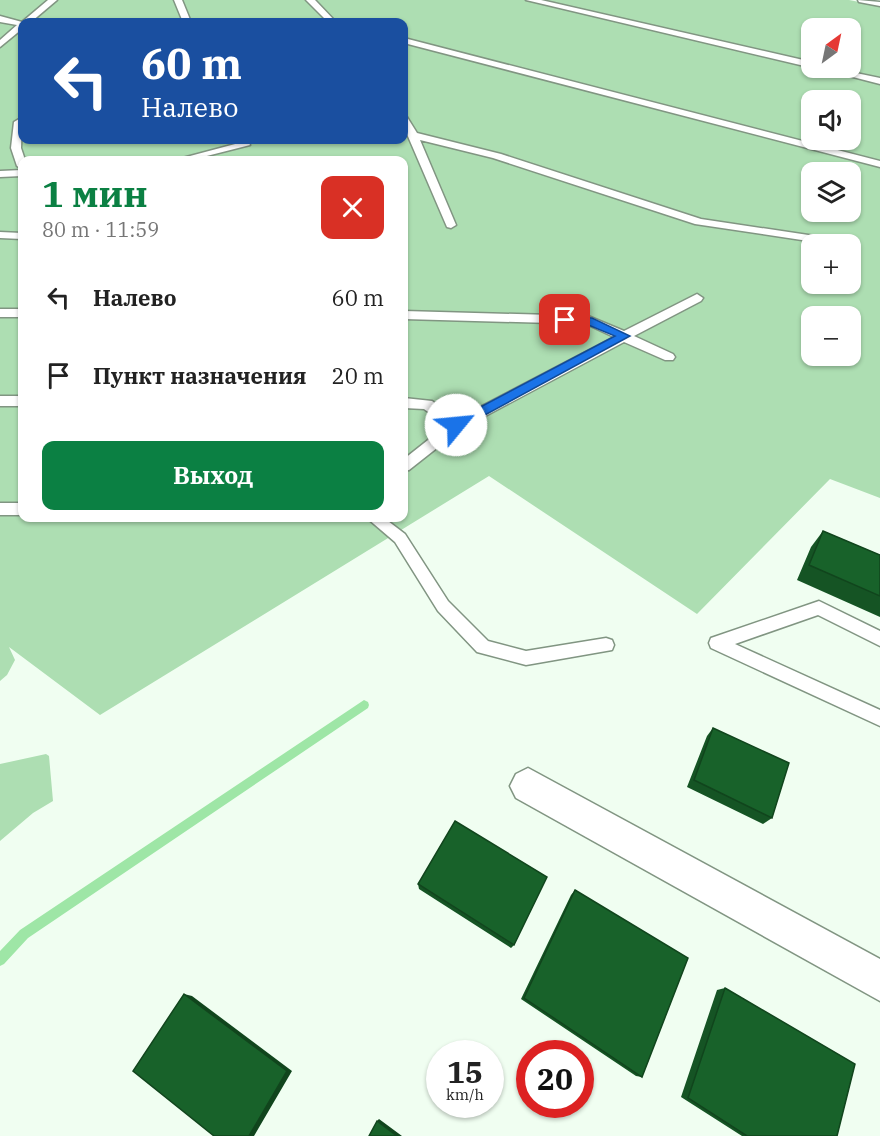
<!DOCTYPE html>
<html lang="ru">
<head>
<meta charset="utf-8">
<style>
	body { margin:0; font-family:"IBM Plex Serif",serif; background:#f2f2f2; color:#222; height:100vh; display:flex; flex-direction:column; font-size:22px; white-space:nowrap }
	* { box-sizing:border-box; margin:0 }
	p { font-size:20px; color:#767676 }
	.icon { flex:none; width:33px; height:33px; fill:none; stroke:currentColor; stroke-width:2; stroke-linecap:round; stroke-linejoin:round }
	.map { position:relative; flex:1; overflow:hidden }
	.drawer { position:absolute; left:18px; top:156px; width:390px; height:366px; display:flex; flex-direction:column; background:#fff; border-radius:12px; box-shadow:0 2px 4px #0004 }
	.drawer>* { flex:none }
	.top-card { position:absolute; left:18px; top:18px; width:390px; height:126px; border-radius:12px; box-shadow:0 2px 4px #0004; background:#1a4fa0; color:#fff; overflow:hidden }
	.needle { width:39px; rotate:33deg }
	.fabs { position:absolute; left:801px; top:18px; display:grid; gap:12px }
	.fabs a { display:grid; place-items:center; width:60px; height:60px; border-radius:12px; background:#fff; box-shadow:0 2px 4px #0004; font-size:30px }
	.speed { position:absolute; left:426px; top:1040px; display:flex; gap:12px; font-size:30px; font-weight:700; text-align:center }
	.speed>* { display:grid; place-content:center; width:78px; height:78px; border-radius:50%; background:#fff; box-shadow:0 2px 4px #0004; line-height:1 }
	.speed small { font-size:15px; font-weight:400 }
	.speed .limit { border:9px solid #d22; background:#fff; color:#111 }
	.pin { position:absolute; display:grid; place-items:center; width:51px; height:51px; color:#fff; margin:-26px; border-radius:12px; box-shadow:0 3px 9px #0006 }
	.me { position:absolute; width:66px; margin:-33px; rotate:62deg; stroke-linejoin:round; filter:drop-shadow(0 0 4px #0008) }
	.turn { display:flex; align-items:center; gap:21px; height:126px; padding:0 24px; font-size:27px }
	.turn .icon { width:78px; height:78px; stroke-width:2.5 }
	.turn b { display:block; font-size:42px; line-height:51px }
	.round { display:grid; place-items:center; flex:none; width:63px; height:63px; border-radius:12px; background:#f2f2f2 }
	.overview { display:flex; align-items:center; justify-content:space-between; height:102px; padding:0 24px }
	h1 { font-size:36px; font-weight:700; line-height:45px; color:#0b8043 }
	.cta { display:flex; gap:12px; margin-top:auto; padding:12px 24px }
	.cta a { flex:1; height:69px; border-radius:12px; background:#0b8043; color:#fff; font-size:24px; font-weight:700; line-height:69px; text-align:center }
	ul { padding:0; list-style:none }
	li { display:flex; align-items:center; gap:18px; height:78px; padding:0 24px }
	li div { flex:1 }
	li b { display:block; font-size:22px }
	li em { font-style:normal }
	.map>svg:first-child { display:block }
	.green { fill:#addeb2; fill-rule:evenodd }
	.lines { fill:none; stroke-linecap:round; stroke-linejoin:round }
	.stream { fill:#9ee6a6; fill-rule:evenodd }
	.service-casing { stroke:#819582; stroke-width:3 }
	.minor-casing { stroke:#819582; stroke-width:3 }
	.service { fill:#fff; fill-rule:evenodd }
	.minor { fill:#fff; fill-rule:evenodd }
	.wall { fill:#155424 }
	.shaded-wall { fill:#11451d }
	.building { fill:#18622a; stroke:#11451d; stroke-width:1.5 }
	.route { fill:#1a73e8; stroke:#114b97; stroke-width:1.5 }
</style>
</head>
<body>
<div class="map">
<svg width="880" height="1136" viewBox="0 0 880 1136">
	<rect width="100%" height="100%" fill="#f0fef1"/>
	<path class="green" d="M 0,0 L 849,0 L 880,6 L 880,498 L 830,479 L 697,614 L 489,476 L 100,715 L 9,647 L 15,660 L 7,675 L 0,681 ZM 22,22 L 404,22 L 404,140 L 22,140 ZM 812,28 L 850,28 L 850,68 L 812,68 ZM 812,100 L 850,100 L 850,140 L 812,140 ZM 22,160 L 404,160 L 404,518 L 22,518 ZM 812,172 L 850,172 L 850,212 L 812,212 ZM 812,244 L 850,244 L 850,284 L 812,284 ZM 812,316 L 850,316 L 850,356 L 812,356 Z
		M 46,754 L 49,756 L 53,801 L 33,813 L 0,841 L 0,764 Z"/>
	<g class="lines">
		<path class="stream" d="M 364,700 L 368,702 L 369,705 L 368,708 L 28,938 L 4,964 L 0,966 L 0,951 L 20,930 Z"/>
		<g class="service-casing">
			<path id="service" d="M 48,0 L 57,0 L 31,22 L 22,22 L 22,29 L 0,47 L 0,40 L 17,25 L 0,22 L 0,16 L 22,22 Z
				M 174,0 L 182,0 L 191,22 L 183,22 Z
				M 306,0 L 315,0 L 336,22 L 328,22 Z
				M 526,0 L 541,0 L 812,62 L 813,68 Z
				M 858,0 L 880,2 L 880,6 L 859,2 Z
				M 404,38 L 880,161 L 880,167 L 404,43 Z
				M 818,68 L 832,68 L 880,78 L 880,84 Z
				M 404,116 L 407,117 L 417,133 L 501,154 L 701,219 L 815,236 L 821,239 L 815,242 L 695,224 L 493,158 L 420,140 L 456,225 L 451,228 L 447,227 L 404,127 Z
				M 19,119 L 22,120 L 21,148 L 25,160 L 22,160 L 22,169 L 17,166 L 11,148 L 14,122 Z
				M 237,140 L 247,140 L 250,145 L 191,160 L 175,160 L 239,143 Z
				M 22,170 L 22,176 L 0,177 L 0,171 Z
				M 0,232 L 22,233 L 22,239 L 0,238 Z
				M 697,294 L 703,298 L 701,301 L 634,336 L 673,354 L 675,357 L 673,360 L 665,360 L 624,342 L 461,429 L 409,470 L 404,471 L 404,459 L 447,425 L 424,409 L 404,408 L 404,398 L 432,401 L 457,419 L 614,337 L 586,324 L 404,319 L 404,311 L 588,316 L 624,331 Z
				M 0,309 L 22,309 L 22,317 L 0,317 Z
				M 0,396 L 22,396 L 22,406 L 0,406 Z
				M 0,503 L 22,503 L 22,515 L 0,515 Z
				M 367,518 L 384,518 L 405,534 L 448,601 L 488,641 L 526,651 L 606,638 L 612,640 L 614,645 L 612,650 L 526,665 L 477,652 L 438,611 L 395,542 Z
				M 819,601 L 880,631 L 880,646 L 818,615 L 735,644 L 880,710 L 880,726 L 711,648 L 709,643 L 711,638 Z"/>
		</g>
		<g class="minor-casing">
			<path id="minor" d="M 528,768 L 880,959 L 880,1001 L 516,798 L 510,786 L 516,774 Z"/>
		</g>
		<use href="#service" class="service"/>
		<use href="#minor" class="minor"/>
	</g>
	<path class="wall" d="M 823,531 L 880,555 L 880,617 L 797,580 L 811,547 Z
		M 713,728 L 772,818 L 763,824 L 687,787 L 707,736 Z
		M 418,884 L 514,945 L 511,948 L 419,889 Z
		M 575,890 L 642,1077 L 636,1076 L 521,999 L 571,895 Z
		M 725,988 L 837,1136 L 742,1136 L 681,1097 L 717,990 Z"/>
	<path class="shaded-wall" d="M 184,994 L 192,996 L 292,1071 L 254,1136 L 249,1136 Z
		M 379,1119 L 402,1136 L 397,1136 L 377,1121 Z"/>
	<path class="building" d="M 823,531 L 880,555 L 880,596 L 809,565 Z
		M 713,728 L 789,763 L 772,818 L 694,780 Z
		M 455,821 L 547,877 L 514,945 L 418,884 Z
		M 575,890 L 688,958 L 642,1077 L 524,998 Z
		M 725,988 L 855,1064 L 837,1136 L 747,1136 L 688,1098 Z
		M 184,994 L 287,1071 L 249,1136 L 214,1136 L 133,1071 Z
		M 377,1121 L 397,1136 L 369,1136 Z"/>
	<path class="route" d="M 565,316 L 592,318 L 630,336 L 461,428 L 452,428 L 452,422 L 615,336 L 586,324 L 561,322 L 561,317 Z"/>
</svg>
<div class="fabs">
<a><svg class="needle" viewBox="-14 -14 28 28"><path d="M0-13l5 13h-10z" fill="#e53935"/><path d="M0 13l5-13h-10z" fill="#767676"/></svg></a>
<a><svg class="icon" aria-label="sound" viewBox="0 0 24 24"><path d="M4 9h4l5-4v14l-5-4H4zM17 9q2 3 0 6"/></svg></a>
<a><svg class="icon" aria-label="layers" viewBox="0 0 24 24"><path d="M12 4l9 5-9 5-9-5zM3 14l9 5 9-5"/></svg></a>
<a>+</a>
<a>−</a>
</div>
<div class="speed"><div>15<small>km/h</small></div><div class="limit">20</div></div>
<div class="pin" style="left:565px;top:320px;background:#d93025"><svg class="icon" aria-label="arrive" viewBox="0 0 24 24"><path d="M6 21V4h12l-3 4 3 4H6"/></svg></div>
<svg class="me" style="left:456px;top:425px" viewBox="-20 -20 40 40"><circle r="19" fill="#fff"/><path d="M0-13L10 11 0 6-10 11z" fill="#1a73e8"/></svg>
<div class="top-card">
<div class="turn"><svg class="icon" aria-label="left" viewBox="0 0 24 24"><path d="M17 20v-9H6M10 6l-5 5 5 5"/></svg><div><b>60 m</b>Налево</div></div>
</div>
<section class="drawer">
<div class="overview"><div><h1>1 мин</h1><p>80 m · 11:59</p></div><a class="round" style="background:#d93025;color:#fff"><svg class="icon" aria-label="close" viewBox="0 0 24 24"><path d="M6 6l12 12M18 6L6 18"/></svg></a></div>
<ul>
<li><svg class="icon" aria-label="left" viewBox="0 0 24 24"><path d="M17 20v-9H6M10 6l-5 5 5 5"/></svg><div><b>Налево</b></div><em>60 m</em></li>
<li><svg class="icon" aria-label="arrive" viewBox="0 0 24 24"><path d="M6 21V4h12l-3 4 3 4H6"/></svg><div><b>Пункт назначения</b></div><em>20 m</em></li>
</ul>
<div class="cta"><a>Выход</a></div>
</section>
</div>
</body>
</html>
